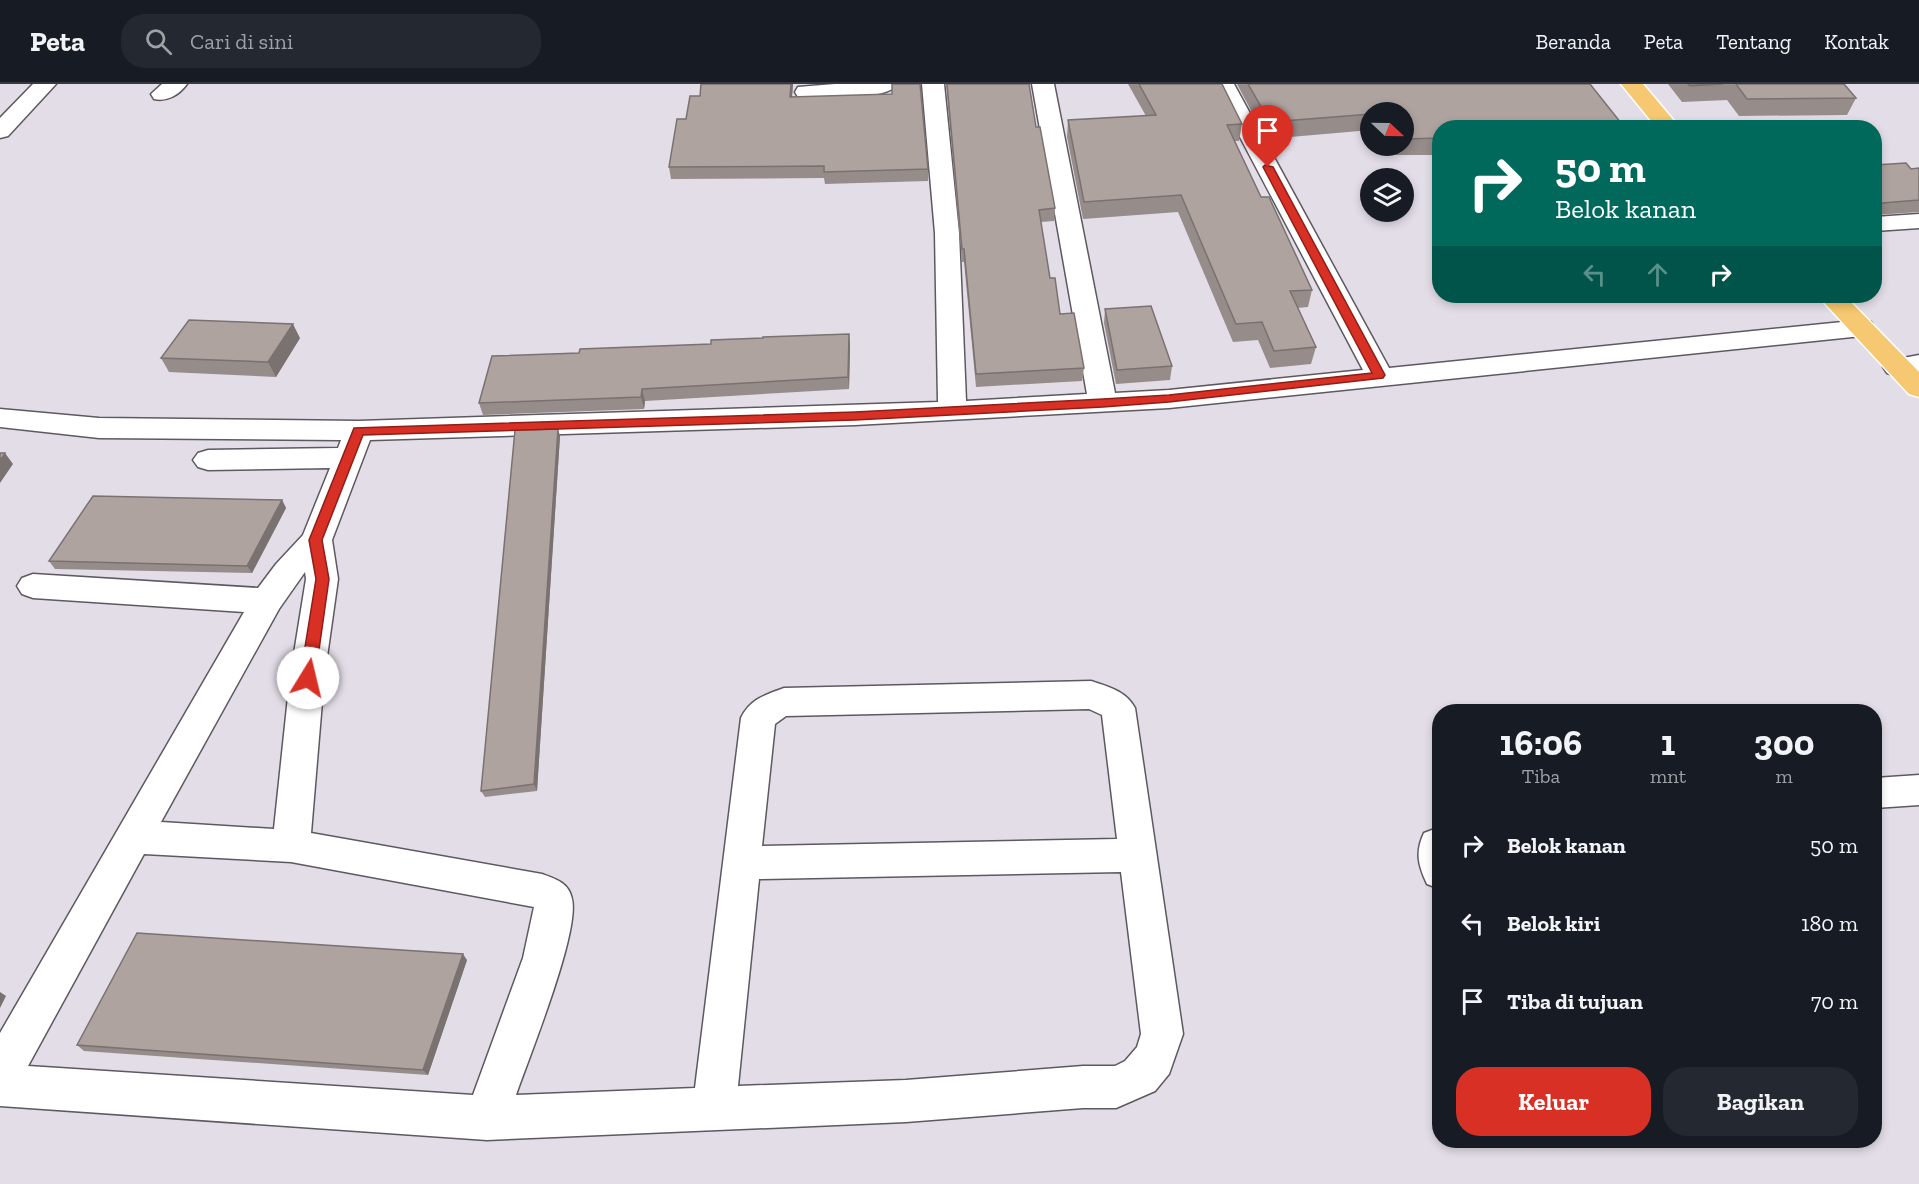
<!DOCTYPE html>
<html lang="id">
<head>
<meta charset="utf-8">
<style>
	body { margin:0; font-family:"Zilla Slab",serif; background:#242831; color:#f1f3f6; height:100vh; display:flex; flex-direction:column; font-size:22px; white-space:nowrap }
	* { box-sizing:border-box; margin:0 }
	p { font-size:20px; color:#9ea1a6 }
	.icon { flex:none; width:33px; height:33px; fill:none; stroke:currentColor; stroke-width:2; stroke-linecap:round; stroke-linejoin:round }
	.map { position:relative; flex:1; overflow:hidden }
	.sheet { position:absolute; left:1432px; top:620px; width:450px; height:444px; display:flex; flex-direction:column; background:#171b24; border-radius:24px; box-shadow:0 3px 9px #0003 }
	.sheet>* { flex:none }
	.hud { position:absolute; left:1432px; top:36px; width:450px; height:183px; border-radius:24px; box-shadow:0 3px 9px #0003; background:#00695c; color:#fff; overflow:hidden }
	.needle { width:39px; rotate:112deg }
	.controls { position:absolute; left:1360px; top:18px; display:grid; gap:12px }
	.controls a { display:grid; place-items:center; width:54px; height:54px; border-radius:50%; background:#171b24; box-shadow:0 3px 9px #0003; font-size:30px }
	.pin { position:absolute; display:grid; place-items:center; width:51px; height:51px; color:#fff; margin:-62px -26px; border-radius:50% 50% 50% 0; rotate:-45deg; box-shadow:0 0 6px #0007 }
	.pin .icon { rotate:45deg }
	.me { position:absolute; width:66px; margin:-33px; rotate:9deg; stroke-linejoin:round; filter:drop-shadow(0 0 4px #0008) }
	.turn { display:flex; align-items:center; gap:21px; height:126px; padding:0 24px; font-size:27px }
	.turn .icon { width:78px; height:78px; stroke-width:2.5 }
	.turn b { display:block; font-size:42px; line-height:51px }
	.lanes { display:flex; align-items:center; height:57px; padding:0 24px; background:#0003; justify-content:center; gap:30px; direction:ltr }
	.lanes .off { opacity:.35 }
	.eta { display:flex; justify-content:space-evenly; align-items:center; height:102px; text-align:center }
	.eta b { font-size:36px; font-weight:800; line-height:42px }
	.action { display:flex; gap:12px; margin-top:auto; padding:12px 24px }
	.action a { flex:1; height:69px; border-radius:24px; background:#d93025; color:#fff; font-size:24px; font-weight:800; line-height:69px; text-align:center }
	.action a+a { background:#242831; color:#f1f3f6 }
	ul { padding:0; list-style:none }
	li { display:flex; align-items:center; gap:18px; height:78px; padding:0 24px }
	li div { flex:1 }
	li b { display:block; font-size:22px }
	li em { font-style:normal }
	header { display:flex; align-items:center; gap:36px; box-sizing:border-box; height:84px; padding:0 30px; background:#171b24; border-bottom:2px solid #363941 }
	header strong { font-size:28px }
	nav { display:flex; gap:33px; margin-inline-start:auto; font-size:21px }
	.search { width:420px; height:54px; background:#242831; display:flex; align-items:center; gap:15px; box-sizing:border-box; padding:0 21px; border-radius:24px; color:#9ea1a6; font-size:22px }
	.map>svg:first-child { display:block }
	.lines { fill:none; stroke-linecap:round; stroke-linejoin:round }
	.minor-casing { stroke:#5e5861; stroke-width:3 }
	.major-casing { stroke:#fff; stroke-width:3 }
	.minor { fill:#fff; fill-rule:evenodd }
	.major { fill:#f5c871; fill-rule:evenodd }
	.wall { fill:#968c8a }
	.shaded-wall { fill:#7a7270 }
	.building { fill:#afa3a0; stroke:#7a7270; stroke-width:1.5 }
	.route { fill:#d93025; stroke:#8d1f18; stroke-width:1.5 }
</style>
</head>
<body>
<header>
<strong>Peta</strong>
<div class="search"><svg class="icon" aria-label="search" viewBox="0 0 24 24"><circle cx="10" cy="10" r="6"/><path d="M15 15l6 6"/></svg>Cari di sini</div>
<nav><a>Beranda</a><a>Peta</a><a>Tentang</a><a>Kontak</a></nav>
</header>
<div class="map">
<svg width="1919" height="1100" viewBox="0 0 1919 1100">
	<rect width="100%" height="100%" fill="#e3dde7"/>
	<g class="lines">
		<g class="minor-casing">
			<path id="minor" d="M 33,0 L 56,0 L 8,52 L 0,54 L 0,34 Z
				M 162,0 L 187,0 C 179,11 167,18 154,15 L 151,10 Z
				M 835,0 L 898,0 C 886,17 826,13 806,14 L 798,13 L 795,8 L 798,3 Z
				M 922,0 L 944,0 L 959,149 L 966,317 L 1087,310 L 1032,0 L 1054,0 L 1115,309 L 1169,306 L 1363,286 L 1212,0 L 1234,0 L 1389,284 L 1862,236 L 1871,238 L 1875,244 L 1871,250 L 1862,252 L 1169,324 L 855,341 L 370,356 L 332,456 L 338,495 L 324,594 L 311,749 L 542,790 C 556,795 569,799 572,815 C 580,848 529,973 516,1011 L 695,1004 L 741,634 C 750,615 765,611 784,604 L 1091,597 C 1109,603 1126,607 1135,624 L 1183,950 L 1169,990 L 1155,1007 L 1116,1024 L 1083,1024 L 906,1038 L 487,1056 L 0,1022 L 0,949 L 244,528 L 33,514 L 22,510 L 17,502 L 22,494 L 33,490 L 258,504 L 276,480 L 303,451 L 330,384 L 208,386 L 198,383 L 193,376 L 198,369 L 208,366 L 338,364 L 341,356 L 99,354 L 0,343 L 0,325 L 99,334 L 359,337 L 938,318 L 935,149 ZM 305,488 L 306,495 L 290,594 L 274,745 L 161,738 L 279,525 ZM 1089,625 L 1102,631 L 1117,755 L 762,762 L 775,640 L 786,632 ZM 144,770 L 291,778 L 534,823 L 523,874 L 473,1011 L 28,982 ZM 1121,788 L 1141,950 L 1137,963 L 1125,977 L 1115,982 L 1083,982 L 906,996 L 738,1002 L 759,795 Z
				M 1919,130 L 1919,144 L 1875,147 L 1875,133 Z
				M 1919,271 L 1919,289 L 1897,292 L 1887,289 L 1883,283 L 1887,277 Z
				M 1919,691 L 1919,721 L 1875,724 L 1875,694 Z
				M 1440,743 L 1440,805 L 1427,800 C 1418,781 1415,768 1424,749 Z"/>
		</g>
		<g class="major-casing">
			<path id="major" d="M 1621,0 L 1643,0 L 1680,44 L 1657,44 Z
				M 1818,212 L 1845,212 L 1919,288 L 1919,313 L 1909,310 Z"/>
		</g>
		<use href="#minor" class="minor"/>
		<use href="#major" class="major"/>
	</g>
	<path class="wall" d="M 701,0 L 793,0 L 792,13 L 928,85 L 928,97 L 825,100 L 824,94 L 671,95 L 669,83 L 686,35 L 700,12 Z
		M 946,0 L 1029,0 L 1036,43 L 1055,124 L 1054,137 L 1041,138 L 1050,194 L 1060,230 L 1084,284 L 1082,297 L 976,303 L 964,178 L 962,178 Z
		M 1128,0 L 1222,0 L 1242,40 L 1239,57 L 1235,57 L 1261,113 L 1312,206 L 1308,223 L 1297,224 L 1316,263 L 1311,280 L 1270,284 L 1258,256 L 1233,258 L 1178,128 L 1083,135 L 1067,53 L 1068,36 L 1146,32 Z
		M 1237,0 L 1590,0 L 1440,44 L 1440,71 L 1390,71 L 1386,62 L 1404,62 L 1404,28 L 1371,28 L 1371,46 L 1266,55 Z
		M 1668,0 L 1844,0 L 1856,14 L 1847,31 L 1739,32 L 1727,16 L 1682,18 Z
		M 1875,81 L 1911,85 L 1919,84 L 1919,128 L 1875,131 Z
		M 1105,225 L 1172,282 L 1170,296 L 1116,300 L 1104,239 Z
		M 849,250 L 850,262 L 849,305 L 645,317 L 644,325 L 483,331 L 479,319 L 711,260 L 763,254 Z
		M 300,254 L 276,293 L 169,288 L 161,274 Z
		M 560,352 L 537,707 L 485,713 L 481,707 Z
		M 282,416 L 286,424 L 252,489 L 55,485 L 49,477 Z
		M 467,876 L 428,991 L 84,967 L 77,961 Z"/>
	<path class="shaded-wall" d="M 791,0 L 793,0 L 791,25 L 790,13 Z
		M 293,240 L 300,254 L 276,293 L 268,278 Z
		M 849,250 L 850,262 L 849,305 L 848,293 Z
		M 642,305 L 645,317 L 644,325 L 641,313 Z
		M 558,345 L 560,352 L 537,707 L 534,700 Z
		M 5,369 L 13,380 L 0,399 L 0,377 Z
		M 282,416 L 286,424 L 252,489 L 247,482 Z
		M 463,870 L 467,876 L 428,991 L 423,986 Z
		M 0,908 L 6,912 L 0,924 Z"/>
	<path class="building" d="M 701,0 L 791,0 L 790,13 L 892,10 L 892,0 L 920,0 L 928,85 L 824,88 L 824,82 L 669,83 L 677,35 L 686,35 L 690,12 L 700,12 Z
		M 947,0 L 1029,0 L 1036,43 L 1040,43 L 1055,124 L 1039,126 L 1050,194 L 1055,194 L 1060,230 L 1074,229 L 1084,284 L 976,290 L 964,165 L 962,165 Z
		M 1139,0 L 1222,0 L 1242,40 L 1227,41 L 1261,113 L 1269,113 L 1312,206 L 1290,207 L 1316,263 L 1274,267 L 1262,238 L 1236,240 L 1181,111 L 1084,118 L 1068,36 L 1156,31 Z
		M 1248,0 L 1590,0 L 1625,44 L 1440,44 L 1440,54 L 1404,55 L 1404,28 L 1371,28 L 1371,30 L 1270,38 Z
		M 1688,0 L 1723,0 L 1690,2 Z
		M 1736,0 L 1844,0 L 1856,14 L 1747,15 Z
		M 1906,79 L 1911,85 L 1919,84 L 1919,116 L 1882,119 L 1880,122 L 1875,122 L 1875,81 Z
		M 1151,222 L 1172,282 L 1117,286 L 1105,225 Z
		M 189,236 L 293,240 L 268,278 L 161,274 Z
		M 849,250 L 848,293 L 642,305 L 641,313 L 479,319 L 492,272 L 579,269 L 580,265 L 711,260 L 711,256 L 763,254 L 763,253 Z
		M 558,345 L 534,700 L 481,707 L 515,346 Z
		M 0,369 L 5,369 L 0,377 Z
		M 93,412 L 282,416 L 247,482 L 49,477 Z
		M 137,849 L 463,870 L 423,986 L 77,961 Z"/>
	<path class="route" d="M 1265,81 L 1273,83 L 1385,291 L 1383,294 L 1169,318 L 1103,323 L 855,336 L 363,351 L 322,456 L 329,495 L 315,594 L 308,599 L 303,598 L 300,594 L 316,495 L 309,456 L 354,344 L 855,328 L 1103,315 L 1169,311 L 1372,289 L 1263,83 Z"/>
</svg>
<div class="controls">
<a><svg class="needle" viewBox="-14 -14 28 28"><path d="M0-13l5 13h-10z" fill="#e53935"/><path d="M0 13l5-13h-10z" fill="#9ea1a6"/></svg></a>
<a><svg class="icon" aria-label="layers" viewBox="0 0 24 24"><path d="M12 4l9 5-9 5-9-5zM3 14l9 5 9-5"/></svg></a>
</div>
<div class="pin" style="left:1268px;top:83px;background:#d93025"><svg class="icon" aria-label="arrive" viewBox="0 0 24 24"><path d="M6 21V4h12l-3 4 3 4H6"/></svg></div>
<svg class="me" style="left:308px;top:594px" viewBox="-20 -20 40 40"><circle r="19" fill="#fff"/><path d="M0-13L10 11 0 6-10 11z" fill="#d93025"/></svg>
<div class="hud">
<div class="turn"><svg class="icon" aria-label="right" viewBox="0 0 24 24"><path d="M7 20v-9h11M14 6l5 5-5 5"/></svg><div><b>50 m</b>Belok kanan</div></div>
<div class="lanes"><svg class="icon off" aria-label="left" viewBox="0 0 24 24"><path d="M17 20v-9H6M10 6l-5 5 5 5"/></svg><svg class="icon off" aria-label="ahead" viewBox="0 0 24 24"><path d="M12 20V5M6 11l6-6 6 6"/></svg><svg class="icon" aria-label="right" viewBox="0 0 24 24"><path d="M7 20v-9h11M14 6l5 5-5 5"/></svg></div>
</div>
<section class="sheet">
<div class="eta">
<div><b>16:06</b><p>Tiba</p></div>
<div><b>1</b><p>mnt</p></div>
<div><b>300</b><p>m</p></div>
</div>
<ul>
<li><svg class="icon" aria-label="right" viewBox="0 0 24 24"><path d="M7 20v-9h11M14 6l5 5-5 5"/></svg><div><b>Belok kanan</b></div><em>50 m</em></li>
<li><svg class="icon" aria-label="left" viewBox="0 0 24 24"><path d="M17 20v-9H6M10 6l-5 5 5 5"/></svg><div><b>Belok kiri</b></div><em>180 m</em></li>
<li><svg class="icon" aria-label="arrive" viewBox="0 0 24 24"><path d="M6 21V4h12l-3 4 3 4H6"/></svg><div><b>Tiba di tujuan</b></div><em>70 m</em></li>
</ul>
<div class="action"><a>Keluar</a><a>Bagikan</a></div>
</section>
</div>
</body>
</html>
